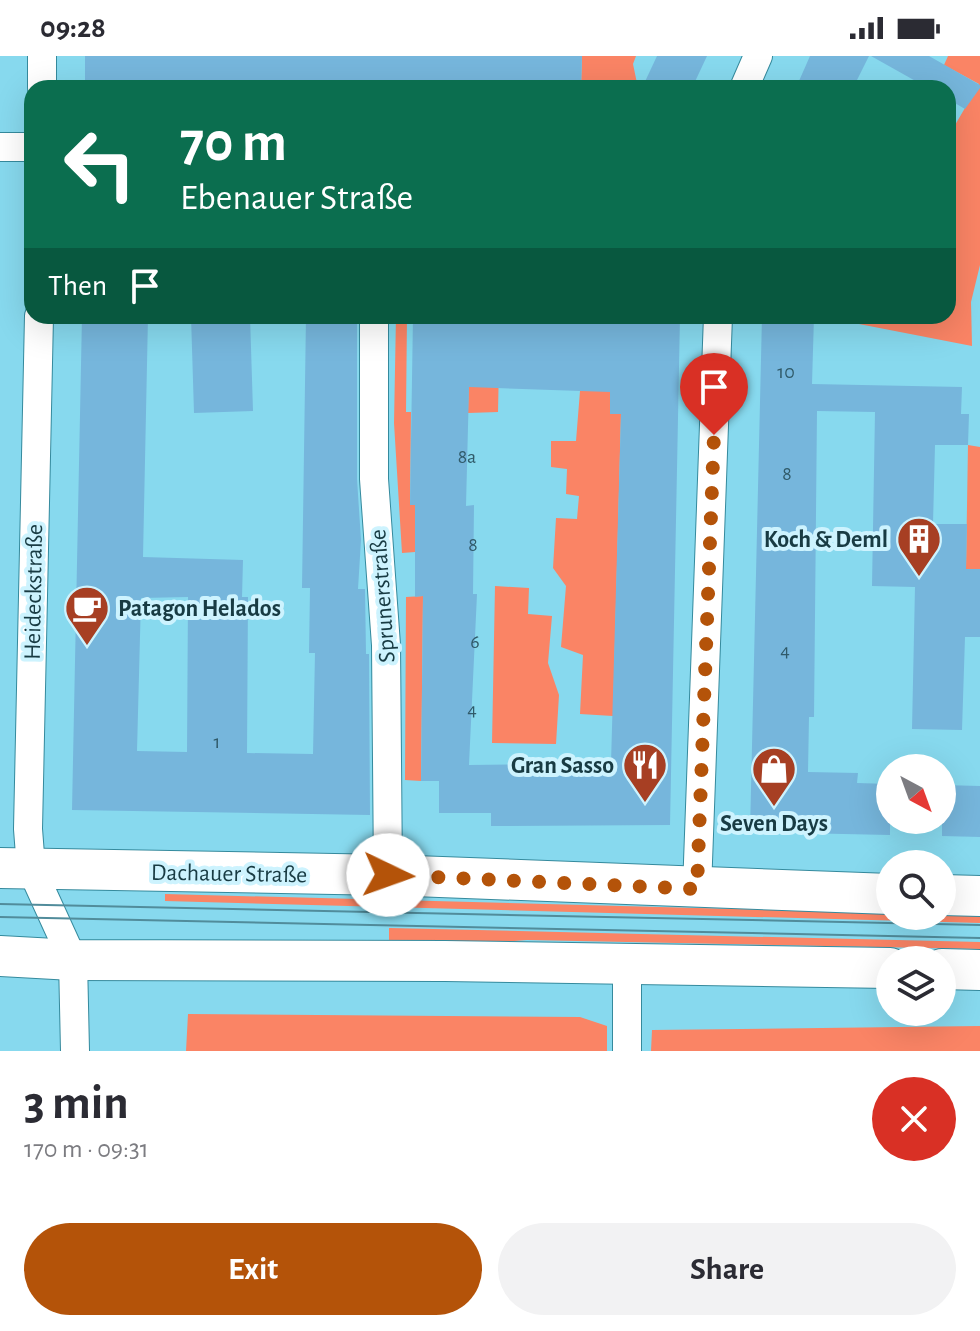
<!DOCTYPE html>
<html lang="en">
<head>
<meta charset="utf-8">
<style>
	body { margin:0; font-family:"Alegreya Sans",sans-serif; background:#f2f2f3; color:#2b2b33; height:100vh; display:flex; flex-direction:column; font-size:30px; white-space:nowrap }
	* { box-sizing:border-box; margin:0 }
	p { font-size:26px; color:#7c7c81 }
	.icon { flex:none; width:44px; height:44px; fill:none; stroke:currentColor; stroke-width:2; stroke-linecap:round; stroke-linejoin:round }
	.map { position:relative; height:995px; overflow:hidden }
	.panel { display:flex; flex-direction:column; background:#fff; flex:1 }
	.panel>* { flex:none }
	.top-card { position:absolute; left:24px; top:24px; width:932px; height:244px; border-radius:24px; box-shadow:0 8px 32px #0002; background:#0b6e4f; color:#fff; overflow:hidden }
	.needle { width:52px; rotate:139deg }
	.fabs { position:absolute; left:876px; top:698px; display:grid; gap:16px }
	.fabs a { display:grid; place-items:center; width:80px; height:80px; border-radius:50%; background:#fff; box-shadow:0 8px 32px #0002; font-size:40px }
	.pin { position:absolute; display:grid; place-items:center; width:68px; height:68px; color:#fff; margin:-82px -34px; border-radius:50% 50% 50% 0; rotate:-45deg; box-shadow:0 0 8px #0007 }
	.pin .icon { rotate:45deg }
	.me { position:absolute; width:88px; margin:-44px; rotate:93deg; stroke-linejoin:round; filter:drop-shadow(0 0 6px #0008) }
	.turn { display:flex; align-items:center; gap:28px; height:168px; padding:0 24px; font-size:36px }
	.turn .icon { width:104px; height:104px; stroke-width:2.5 }
	.turn b { display:block; font-size:56px; line-height:68px }
	.then { display:flex; align-items:center; height:76px; padding:0 24px; background:#0003; gap:16px; font-size:30px }
	.round { display:grid; place-items:center; flex:none; width:84px; height:84px; border-radius:42px; background:#f2f2f3 }
	.head { display:flex; align-items:center; justify-content:space-between; height:136px; padding:0 24px }
	h1 { font-size:48px; font-weight:700; line-height:60px }
	.primary-button { display:flex; gap:16px; margin-top:auto; padding:16px 24px }
	.primary-button a { flex:1; height:92px; border-radius:48px; background:#b45309; color:#fff; font-size:32px; font-weight:700; line-height:92px; text-align:center }
	.primary-button a+a { background:#f2f2f3; color:#2b2b33 }
	.status { display:flex; justify-content:space-between; align-items:center; height:56px; padding:0 40px; background:#fff; direction:ltr }
	.status svg { height:22px; fill:currentColor }
	.map>svg:first-child { display:block }
	.green { fill:#fa8465 }
	.building { fill:#76b6dc; fill-rule:evenodd }
	.lines { fill:none; stroke-linecap:round; stroke-linejoin:round }
	.street-casing { stroke:#358a9d; stroke-width:30 }
	.secondary-casing { stroke:#358a9d; stroke-width:42 }
	.street { stroke:#fff; stroke-width:28 }
	.secondary { stroke:#fff; stroke-width:40 }
	.tram { stroke:#518c9b; stroke-width:2 }
	.route { stroke:#b45309; stroke-width:14; stroke-dasharray:0 25.2 }
	.labels { text-anchor:middle; stroke-width:8; stroke-linejoin:round; paint-order:stroke }
	.number-label { font-size:20px; fill:#305a69 }
	.poi-label { font-size:24px; font-weight:bold; fill:#183b43; stroke:#cdf3fe; text-anchor:end }
	.street-label { font-size:24px; fill:#183b43; stroke:#cdf3fe }
</style>
</head>
<body>
<div class="status"><b>09:28</b><svg viewBox="0 0 49 12"><path d="M0 12V9h3v3zM5 12V6h3v6zM10 12V3h3v9zM15 12V0h3v12zM26 1h20v11H26zM47 4h2v5h-2z"/></svg></div>
<div class="map">
<svg width="980" height="995" viewBox="0 0 980 995">
	<rect width="100%" height="100%" fill="#87d9ee"/>
	<path class="green" d="M 582,0 L 636,0 L 633,8 L 638,32 L 581,32 Z
		M 948,0 L 980,0 L 980,209 L 971,246 L 972,290 L 828,262 L 948,260 L 948,81 L 979,28 L 944,9 Z
		M 396,260 L 407,260 L 406,356 L 411,356 L 410,449 L 415,449 L 415,496 L 402,497 L 394,367 Z
		M 470,260 L 500,260 L 498,356 L 468,357 Z
		M 610,333 L 610,358 L 621,358 L 613,660 L 580,658 L 583,599 L 561,591 L 566,530 L 553,512 L 556,462 L 577,463 L 579,440 L 566,438 L 567,413 L 551,411 L 551,385 L 576,385 L 580,335 Z
		M 968,389 L 980,391 L 980,513 L 966,513 Z
		M 495,530 L 529,532 L 528,558 L 552,560 L 548,607 L 559,639 L 556,688 L 492,687 Z
		M 423,540 L 421,725 L 405,724 L 406,541 Z
		M 165,838 L 890,857 L 890,860 L 980,859 L 980,867 L 165,845 Z
		M 389,872 L 980,886 L 980,893 L 527,884 L 421,893 L 389,889 Z
		M 188,958 L 580,961 L 607,970 L 607,995 L 186,995 Z
		M 980,970 L 980,995 L 651,995 L 652,974 Z"/>
	<path class="building" d="M 85,0 L 582,0 L 581,32 L 85,32 Z
		M 657,0 L 707,0 L 692,32 L 642,32 Z
		M 810,0 L 869,0 L 853,32 L 821,32 L 799,25 Z
		M 871,0 L 929,0 L 980,29 L 980,32 L 965,53 L 948,43 L 948,32 L 928,32 Z
		M 82,260 L 148,260 L 143,501 L 243,504 L 242,541 L 248,541 L 247,697 L 313,698 L 315,597 L 309,597 L 310,532 L 302,532 L 306,260 L 357,260 L 357,423 L 361,484 L 358,533 L 365,533 L 366,598 L 369,598 L 370,759 L 72,754 ZM 188,541 L 187,696 L 137,695 L 141,542 Z
		M 191,260 L 250,260 L 253,355 L 194,357 Z
		M 413,260 L 470,260 L 470,265 L 555,268 L 556,260 L 680,260 L 670,769 L 491,770 L 491,757 L 439,757 L 439,725 L 421,725 L 423,540 L 415,541 L 415,449 L 410,449 ZM 469,331 L 610,336 L 610,358 L 621,358 L 611,707 L 469,709 L 477,538 L 473,538 L 474,449 L 466,450 Z
		M 762,260 L 814,260 L 812,328 L 962,331 L 961,358 L 969,358 L 968,389 L 935,389 L 933,468 L 967,468 L 966,513 L 980,513 L 980,581 L 965,581 L 962,674 L 912,673 L 915,531 L 872,530 L 875,356 L 817,355 L 814,661 L 809,661 L 808,716 L 858,717 L 857,727 L 890,728 L 890,779 L 750,776 Z
		M 942,729 L 980,730 L 980,781 L 942,780 Z"/>
	<g class="lines">
		<g class="street-casing">
			<path id="street" d="M 42,32 L 42,0
				M 744,32 L 758,0
				M 0,91 L 32,91
				M 39,260 L 28,773 L 31,812 L 73,904 L 75,995
				M 374,260 L 374,423 L 386,589 L 388,819
				M 697,833 L 718,260
				M 627,995 L 627,907"/>
		</g>
		<g class="secondary-casing">
			<path id="secondary" d="M 0,812 L 388,819 L 890,838
				M 942,839 L 980,840
				M 0,900 L 73,904 L 445,905 L 890,912
				M 942,913 L 980,914"/>
		</g>
		<use href="#street" class="street"/>
		<use href="#secondary" class="secondary"/>
		<path class="tram" d="M 0,848 L 980,869
			M 0,861 L 980,882"/>
	</g>
	<g class="lines">
		<path class="route" d="M 388,819 L 697,833 L 714,379"/>
	</g>
	<defs>
		<g id="building-pin" transform="scale(2.3)"><path d="M0 17L-7.5 6A9.5 9.5 0 1 1 7.5 6Z" fill="#a73f23" stroke="#cdf3fe"/><path d="M-4-6H4V6H1V3H-1V6H-4ZM-2.5-4.3h1.7v1.8h-1.7ZM.8-4.3h1.7v1.8H.8ZM-2.5-1h1.7V.8h-1.7ZM.8-1h1.7V.8H.8Z" fill="#fff"/></g>
		<g id="cafe-pin" transform="scale(2.3)"><path d="M0 17L-7.5 6A9.5 9.5 0 1 1 7.5 6Z" fill="#a73f23" stroke="#cdf3fe"/><path d="M-5.5-4.5H6V0H3Q3 3.5 0 3.5H-2.5Q-5.5 3.5-5.5 0ZM3-3.2v2h1.7v-2ZM-6 4.5H4V6H-6Z" fill="#fff"/></g>
		<g id="restaurant-pin" transform="scale(2.3)"><path d="M0 17L-7.5 6A9.5 9.5 0 1 1 7.5 6Z" fill="#a73f23" stroke="#cdf3fe"/><path d="M-5-6h1v4h1v-4h1v4h1v-4h1v5L-1.5 .5V6h-2V.5L-5-1ZM5-6V6H3V1.5H1.5Q1.5-4 5-6Z" fill="#fff"/></g>
		<g id="shop-pin" transform="scale(2.3)"><path d="M0 17L-7.5 6A9.5 9.5 0 1 1 7.5 6Z" fill="#a73f23" stroke="#cdf3fe"/><path d="M-5-2.5h2.3a2.7 3.5 0 0 1 5.4 0H5L5.5 6h-11ZM-1.5-2.5h3a1.5 2.3 0 0 0-3 0Z" fill="#fff"/></g>
	</defs>
	<g fill-rule="evenodd">
		<use href="#building-pin" x="919" y="483"/>
		<use href="#cafe-pin" x="87" y="552"/>
		<use href="#restaurant-pin" x="645" y="709"/>
		<use href="#shop-pin" x="774" y="713"/>
	</g>
	<g class="labels">
		<g class="number-label">
			<text x="786" y="322">10</text>
			<text x="467" y="407">8a</text>
			<text x="787" y="424">8</text>
			<text x="473" y="495">8</text>
			<text x="475" y="592">6</text>
			<text x="785" y="601">4</text>
			<text x="472" y="660">4</text>
			<text x="217" y="692">1</text>
		</g>
		<g class="poi-label">
			<text x="888" y="491">Koch &amp; Deml</text>
			<text x="118" y="560" text-anchor="start">Patagon Helados</text>
			<text x="614" y="717">Gran Sasso</text>
			<text x="774" y="775" text-anchor="middle">Seven Days</text>
		</g>
		<g class="street-label">
			<text transform="translate(33 536) rotate(-89)" y="8">Heideckstraße</text>
			<text transform="translate(382 540) rotate(-94)" y="8">Sprunerstraße</text>
			<text transform="translate(229 817) rotate(1)" y="8">Dachauer Straße</text>
		</g>
	</g>
</svg>
<div class="fabs">
<a><svg class="needle" viewBox="-14 -14 28 28"><path d="M0-13l5 13h-10z" fill="#e53935"/><path d="M0 13l5-13h-10z" fill="#7c7c81"/></svg></a>
<a><svg class="icon" aria-label="search" viewBox="0 0 24 24"><circle cx="10" cy="10" r="6"/><path d="M15 15l6 6"/></svg></a>
<a><svg class="icon" aria-label="layers" viewBox="0 0 24 24"><path d="M12 4l9 5-9 5-9-5zM3 14l9 5 9-5"/></svg></a>
</div>
<div class="pin" style="left:714px;top:379px;background:#d93025"><svg class="icon" aria-label="arrive" viewBox="0 0 24 24"><path d="M6 21V4h12l-3 4 3 4H6"/></svg></div>
<svg class="me" style="left:388px;top:819px" viewBox="-20 -20 40 40"><circle r="19" fill="#fff"/><path d="M0-13L10 11 0 6-10 11z" fill="#b45309"/></svg>
<div class="top-card">
<div class="turn"><svg class="icon" aria-label="left" viewBox="0 0 24 24"><path d="M17 20v-9H6M10 6l-5 5 5 5"/></svg><div><b>70 m</b>Ebenauer Straße</div></div>
<div class="then">Then<svg class="icon" aria-label="arrive" viewBox="0 0 24 24"><path d="M6 21V4h12l-3 4 3 4H6"/></svg></div>
</div>
</div>
<section class="panel">
<div class="head"><div><h1>3 min</h1><p>170 m · 09:31</p></div><a class="round" style="background:#d93025;color:#fff"><svg class="icon" aria-label="close" viewBox="0 0 24 24"><path d="M6 6l12 12M18 6L6 18"/></svg></a></div>
<div class="primary-button"><a>Exit</a><a>Share</a></div>
</section>
</body>
</html>
